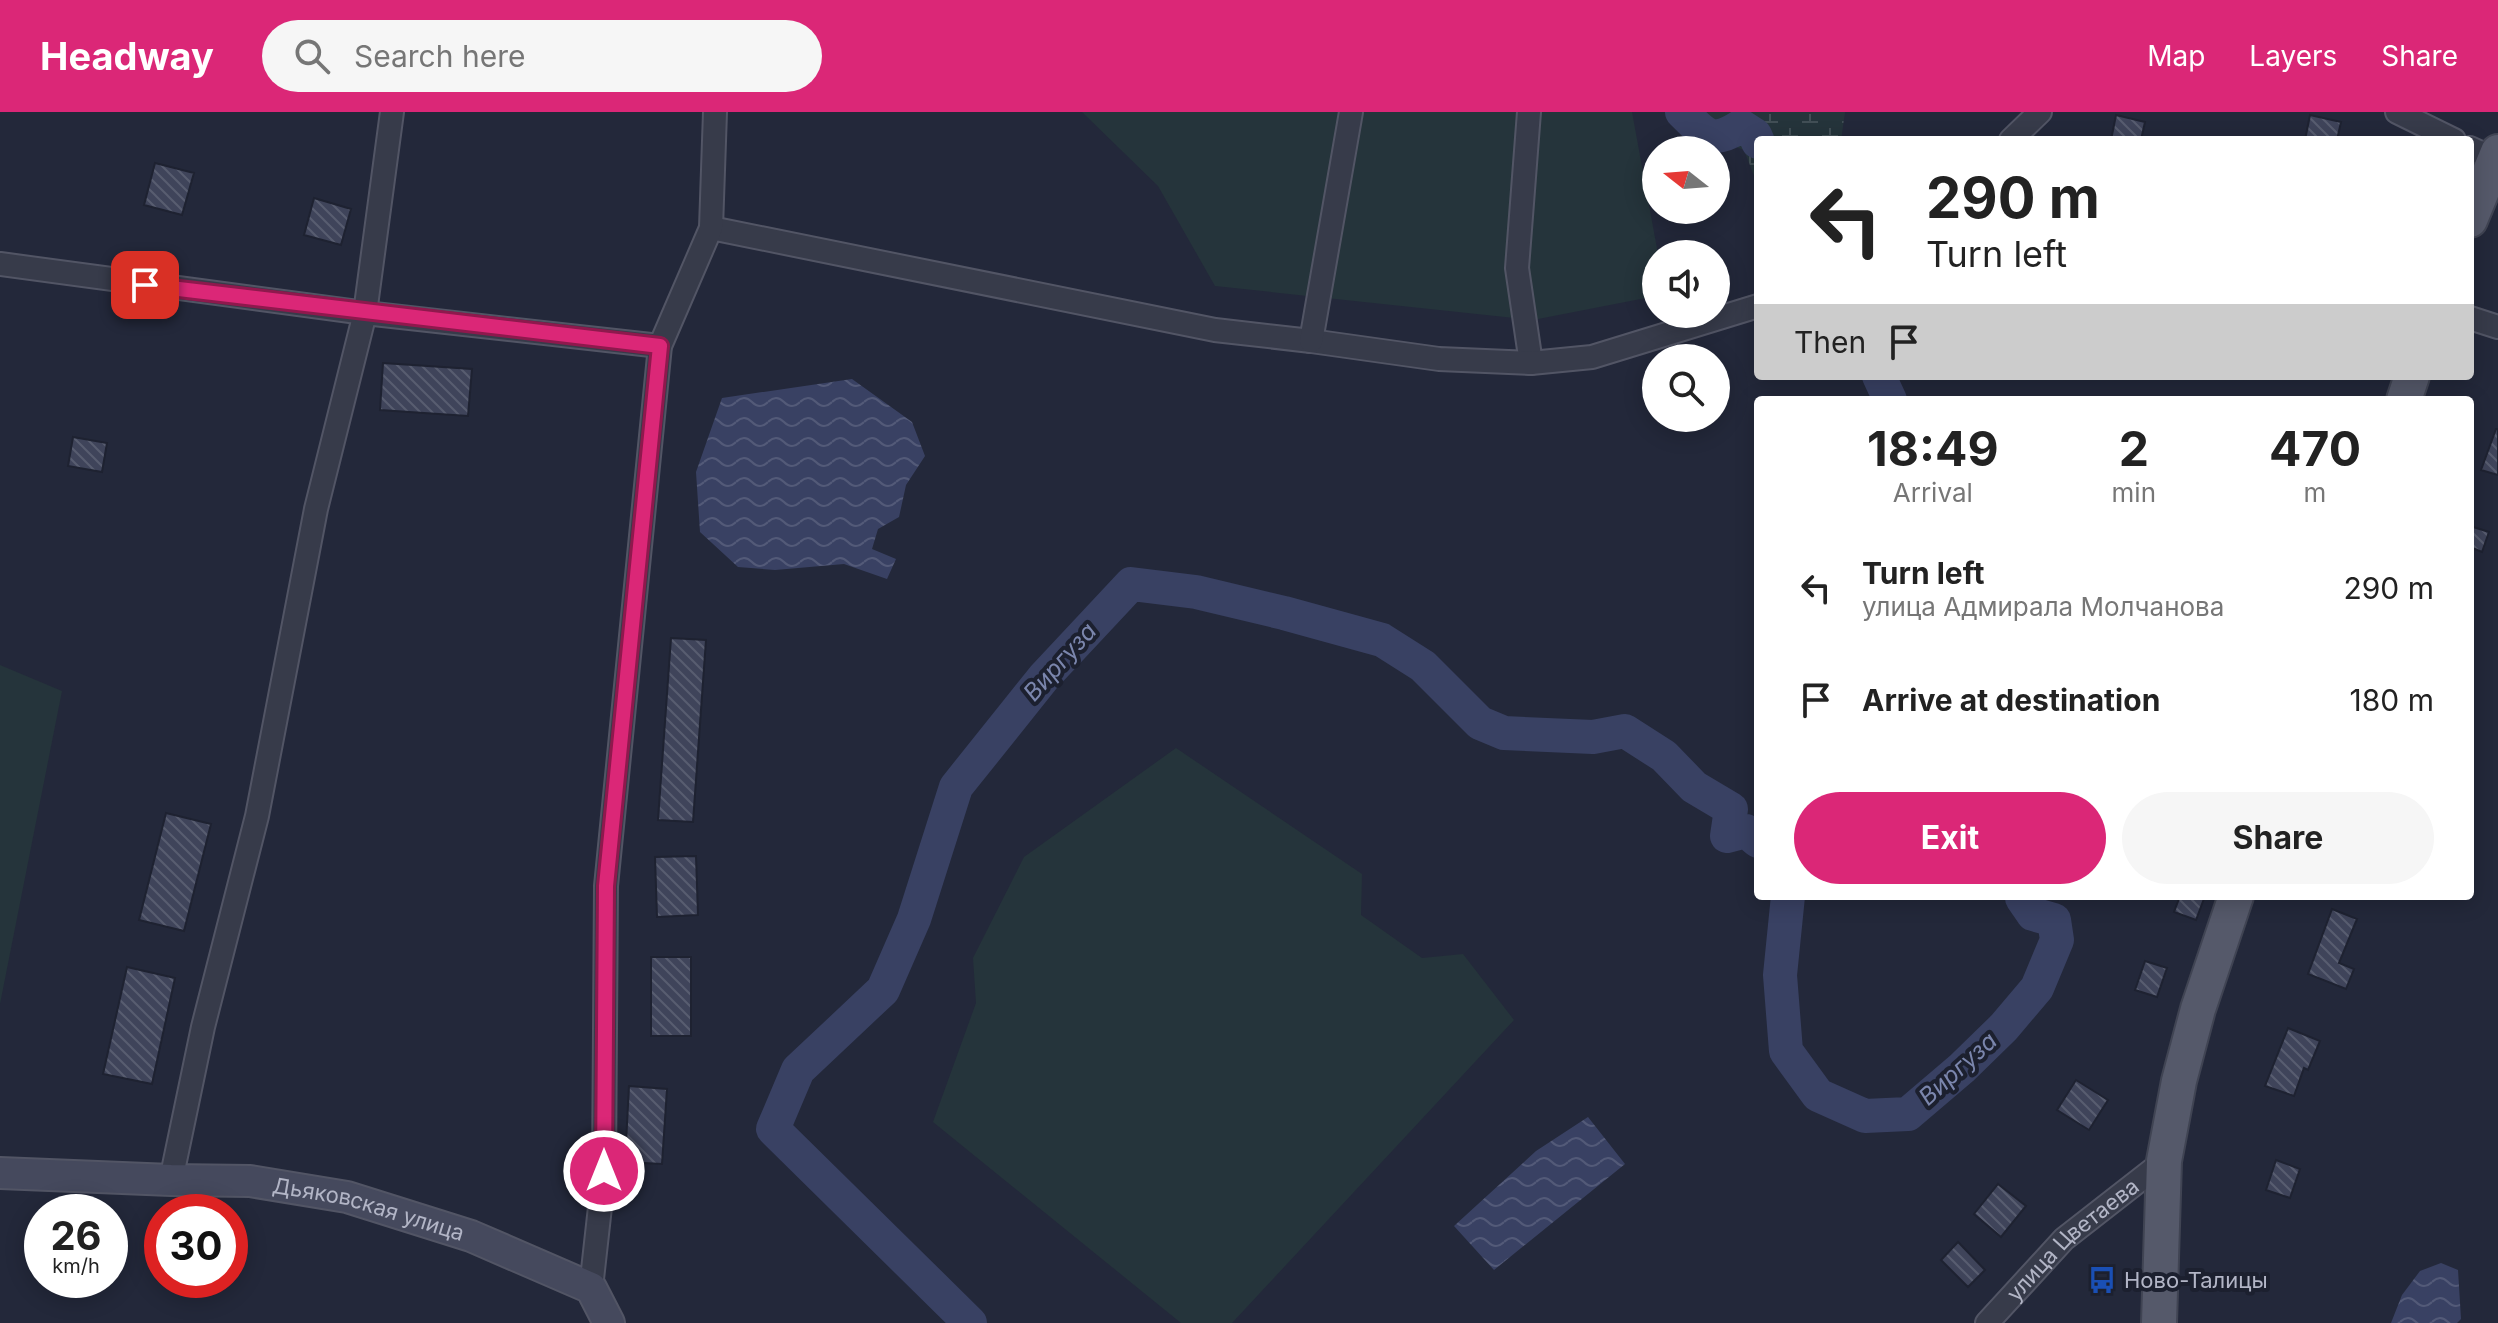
<!DOCTYPE html>
<html lang="en">
<head>
<meta charset="utf-8">
<style>
	body { margin:0; font-family:Inter,sans-serif; background:#f6f6f6; color:#222; height:100vh; display:flex; flex-direction:column; font-size:30px; white-space:nowrap }
	* { box-sizing:border-box; margin:0 }
	p { font-size:26px; color:#767676 }
	.icon { flex:none; width:44px; height:44px; fill:none; stroke:currentColor; stroke-width:2; stroke-linecap:round; stroke-linejoin:round }
	.map { position:relative; flex:1; overflow:hidden }
	.drawer { position:absolute; left:1754px; top:284px; width:720px; height:504px; display:flex; flex-direction:column; background:#fff; border-radius:8px; box-shadow:0 4px 20px #0003 }
	.drawer>* { flex:none }
	.guide { position:absolute; left:1754px; top:24px; width:720px; height:244px; border-radius:8px; box-shadow:0 4px 20px #0003; background:#fff; color:#222; overflow:hidden }
	.needle { width:52px; rotate:287deg }
	.tools { position:absolute; left:1642px; top:24px; display:grid; gap:16px }
	.tools a { display:grid; place-items:center; width:88px; height:88px; border-radius:50%; background:#fff; box-shadow:0 4px 20px #0003; font-size:40px }
	.speed { position:absolute; left:24px; top:1082px; display:flex; gap:16px; font-size:40px; font-weight:700; text-align:center }
	.speed>* { display:grid; place-content:center; width:104px; height:104px; border-radius:50%; background:#fff; box-shadow:0 4px 20px #0003; line-height:1 }
	.speed small { font-size:20px; font-weight:400 }
	.speed .limit { border:12px solid #d22; background:#fff; color:#111 }
	.pin { position:absolute; display:grid; place-items:center; width:68px; height:68px; color:#fff; margin:-34px; border-radius:16px; box-shadow:0 4px 12px #0006 }
	.me { position:absolute; width:88px; margin:-44px; rotate:0deg; stroke-linejoin:round; filter:drop-shadow(0 0 6px #0008) }
	.turn { display:flex; align-items:center; gap:28px; height:168px; padding:0 40px; font-size:36px }
	.turn .icon { width:104px; height:104px; stroke-width:2.5 }
	.turn b { display:block; font-size:56px; line-height:68px }
	.then { display:flex; align-items:center; height:76px; padding:0 40px; background:#0003; gap:16px; font-size:30px }
	.eta { display:flex; justify-content:space-evenly; align-items:center; height:136px; text-align:center }
	.eta b { font-size:48px; font-weight:700; line-height:56px }
	.cta { display:flex; gap:16px; margin-top:auto; padding:16px 40px }
	.cta a { flex:1; height:92px; border-radius:48px; background:#db2777; color:#fff; font-size:32px; font-weight:700; line-height:92px; text-align:center }
	.cta a+a { background:#f6f6f6; color:#222 }
	ul { padding:0; list-style:none }
	li { display:flex; align-items:center; gap:24px; height:112px; padding:0 40px }
	li div { flex:1 }
	li b { display:block; font-size:30px }
	li em { font-style:normal }
	header { display:flex; align-items:center; gap:48px; box-sizing:border-box; height:112px; padding:0 40px; background:#db2777; color:#fff }
	header strong { font-size:38px }
	nav { display:flex; gap:44px; margin-inline-start:auto; font-size:28px }
	.search { width:560px; height:72px; background:#f6f6f6; display:flex; align-items:center; gap:20px; box-sizing:border-box; padding:0 28px; border-radius:44px; color:#767676; font-size:30px }
	.map>svg:first-child { display:block }
	.green { fill:#25343b }
	.wetland { fill:url(#wetland-marsh) }
	.water { fill:url(#water-waves) }
	.lines { fill:none; stroke-linecap:round; stroke-linejoin:round }
	.river { stroke:#394163; stroke-width:34 }
	.building { fill:url(#building-back-hatch); stroke:#1e2231; stroke-width:2 }
	.street-casing { stroke:#525565; stroke-width:26 }
	.secondary-casing { stroke:#525565; stroke-width:34 }
	.primary-casing { stroke:#404453; stroke-width:38 }
	.street { stroke:#373b4a; stroke-width:22 }
	.secondary { stroke:#45495d; stroke-width:30 }
	.primary { stroke:#55596a; stroke-width:34 }
	.route-casing { stroke:#8e194d; stroke-width:20 }
	.route { stroke:#db2777; stroke-width:14 }
	.labels { text-anchor:middle; stroke-width:8; stroke-linejoin:round; paint-order:stroke }
	.street-label { font-size:22px; fill:#b2b5c6; stroke:#1c202f }
	.poi-label { font-size:22px; fill:#b2b5c6; stroke:#1c202f; text-anchor:start }
	.water-label { font-size:24px; font-style:italic; fill:#7b86ad; stroke:#1c202f }
</style>
</head>
<body>
<header>
<strong>Headway</strong>
<div class="search"><svg class="icon" aria-label="search" viewBox="0 0 24 24"><circle cx="10" cy="10" r="6"/><path d="M15 15l6 6"/></svg>Search here</div>
<nav><a>Map</a><a>Layers</a><a>Share</a></nav>
</header>
<div class="map">
<svg width="2498" height="1211" viewBox="0 0 2498 1211">
	<defs>
		<pattern id="wetland-marsh" width="20" height="14" patternUnits="userSpaceOnUse" patternTransform="scale(2)"><rect width="20" height="14" fill="#25343b"/><path d="M1 5h8M5 5V1M11 12h8M15 12V8" fill="none" stroke="#424f56"/></pattern>
		<pattern id="water-waves" width="16" height="10" patternUnits="userSpaceOnUse" patternTransform="scale(2)"><rect width="16" height="10" fill="#394163"/><path d="M0 5q4-4 8 0t8 0" fill="none" stroke="#535a78"/></pattern>
		<pattern id="building-back-hatch" width="6" height="6" patternUnits="userSpaceOnUse" patternTransform="scale(2)"><rect width="6" height="6" fill="#3f445a"/><path d="M-1 5l2 2M0 0l6 6M5-1l2 2" fill="none" stroke="#585d70"/></pattern>
	</defs>
	<rect width="100%" height="100%" fill="#23283a"/>
	<path class="green" d="M 1082,0 L 1632,0 L 1658,142 L 1656,142 L 1656,184 L 1533,208 L 1215,174 L 1158,74 Z
		M 0,553 L 62,579 L 0,892 Z
		M 1176,636 L 1362,762 L 1361,803 L 1422,846 L 1463,842 L 1514,908 L 1232,1211 L 1181,1211 L 933,1010 L 976,891 L 973,846 L 1024,745 Z"/>
	<path class="wetland" d="M 1682,0 L 1845,0 L 1841,28 L 1758,28 L 1758,74 L 1744,38 L 1706,23 Z"/>
	<path class="water" d="M 852,267 L 912,310 L 925,344 L 906,373 L 899,405 L 878,417 L 872,437 L 896,447 L 887,467 L 844,452 L 775,458 L 738,455 L 700,420 L 696,360 L 722,286 Z
		M 1588,1005 L 1625,1052 L 1494,1158 L 1454,1114 L 1536,1039 Z
		M 2441,1151 L 2458,1158 L 2461,1207 L 2457,1211 L 2391,1211 L 2402,1183 L 2420,1159 Z"/>
	<g class="lines">
		<path class="river" d="M 1682,0 C 1705,22 1710,34 1741,14 L 1755,23 L 1758,30
			M 1879,264 L 1890,288
			M 1788,784 L 1780,863 L 1786,939 L 1818,983 L 1865,1004 L 1908,1002 L 1962,956 L 2004,915 L 2037,876 L 2057,828 L 2054,808 L 2033,802 L 2022,786 L 2024,784
			M 970,1211 L 773,1017 L 798,958 L 883,878 L 914,807 L 956,675 L 1044,565 L 1131,472 L 1196,480 L 1284,501 L 1382,528 L 1423,554 L 1480,611 L 1504,621 L 1593,625 L 1625,619 L 1664,644 L 1694,675 L 1731,697 L 1727,724 L 1746,719 L 1758,729"/>
	</g>
	<path class="building" d="M 2116,3 L 2145,10 L 2141,28 L 2111,28 Z
		M 2310,3 L 2341,10 L 2337,28 L 2305,28 Z
		M 155,51 L 194,61 L 182,103 L 144,93 Z
		M 314,86 L 351,97 L 341,133 L 304,123 Z
		M 383,251 L 472,257 L 468,304 L 380,298 Z
		M 2496,317 L 2498,317 L 2498,363 L 2481,358 Z
		M 73,325 L 107,331 L 102,360 L 68,354 Z
		M 2470,414 L 2489,420 L 2482,440 L 2470,435 Z
		M 671,526 L 706,528 L 693,710 L 658,708 Z
		M 166,701 L 211,712 L 184,819 L 139,808 Z
		M 696,744 L 698,803 L 657,805 L 655,745 Z
		M 2180,784 L 2205,784 L 2196,808 L 2174,800 Z
		M 2332,797 L 2357,807 L 2339,851 L 2354,857 L 2346,877 L 2308,862 Z
		M 651,845 L 691,845 L 691,924 L 651,924 Z
		M 2145,849 L 2167,856 L 2157,885 L 2135,878 Z
		M 127,855 L 175,866 L 152,972 L 103,962 Z
		M 2288,916 L 2320,929 L 2308,958 L 2304,956 L 2294,984 L 2265,974 Z
		M 2076,968 L 2108,988 L 2089,1018 L 2057,998 Z
		M 629,974 L 667,977 L 662,1052 L 625,1050 Z
		M 2276,1048 L 2300,1057 L 2290,1086 L 2266,1078 Z
		M 1998,1072 L 2026,1094 L 2001,1125 L 1974,1102 Z
		M 1958,1130 L 1985,1158 L 1968,1175 L 1941,1148 Z"/>
	<g class="lines">
		<g class="street-casing">
			<g id="street">
				<path d="M 1529,0 L 1517,156 L 1531,251"/>
				<path d="M 2397,0 L 2454,28"/>
				<path d="M 2011,28 L 2040,0"/>
				<path d="M 2470,36 L 2494,47"/>
				<path d="M 711,116 L 1215,218 L 1311,229 L 1439,247 L 1531,251 L 1592,245 L 1758,194"/>
				<path d="M 0,152 L 365,201 L 660,234"/>
				<path d="M 2470,206 L 2498,215"/>
				<path d="M 1311,229 L 1351,0"/>
				<path d="M 171,1068 L 203,915 L 257,704 L 316,397 L 365,201 L 392,0"/>
				<path d="M 591,1176 L 604,1059 L 606,774 L 660,234 L 711,116 L 715,0"/>
				<path id="s1" d="M 1987,1211 L 2064,1127 L 2164,1049"/>
			</g>
		</g>
		<g class="secondary-casing">
			<g id="secondary">
				<path id="s2" d="M 0,1061 L 171,1068 L 250,1069 L 347,1085 L 471,1124 L 591,1176 L 609,1211"/>
			</g>
		</g>
		<g class="primary-casing">
			<path id="primary" d="M 2470,108 L 2498,40
				M 2404,288 L 2412,264
				M 2159,1211 L 2164,1049 L 2179,969 L 2198,897 L 2236,784"/>
		</g>
		<use href="#street" class="street"/>
		<use href="#secondary" class="secondary"/>
		<use href="#primary" class="primary"/>
	</g>
	<g class="lines">
		<g class="route-casing">
			<path id="route" d="M 145,173 L 660,234 L 606,774 L 604,1059"/>
		</g>
		<use href="#route" class="route"/>
	</g>
	<defs>
		<g id="bus-bare" transform="scale(2.16)"><path d="M-5-6H5V4H4V6H2V4H-2V6H-4V4H-5ZM-3.5-4V0h7V-4ZM-3.5 1.2v1.5H-2V1.2ZM2 1.2v1.5H3.5V1.2Z" fill="#1a4fb4" stroke="#1c202f" stroke-width="2.5" paint-order="stroke"/></g>
	</defs>
	<g fill-rule="evenodd">
		<use href="#bus-bare" x="2102" y="1168"/>
	</g>
	<g class="labels">
		<g class="street-label">
			<text dy="8" stroke="none"><textPath href="#s2" startOffset="372">Дьяковская улица</textPath></text>
			<text dy="8" stroke="none"><textPath href="#s1" startOffset="120">улица Цветаева</textPath></text>
		</g>
		<g class="poi-label">
			<text x="2124" y="1176">Ново-Талицы</text>
		</g>
		<g class="water-label">
			<text transform="translate(1060 550) rotate(-48)" y="8">Виргуза</text>
			<text transform="translate(1958 957) rotate(-42)" y="8">Виргуза</text>
		</g>
	</g>
</svg>
<div class="tools">
<a><svg class="needle" viewBox="-14 -14 28 28"><path d="M0-13l5 13h-10z" fill="#e53935"/><path d="M0 13l5-13h-10z" fill="#767676"/></svg></a>
<a><svg class="icon" aria-label="sound" viewBox="0 0 24 24"><path d="M4 9h4l5-4v14l-5-4H4zM17 9q2 3 0 6"/></svg></a>
<a><svg class="icon" aria-label="search" viewBox="0 0 24 24"><circle cx="10" cy="10" r="6"/><path d="M15 15l6 6"/></svg></a>
</div>
<div class="speed"><div>26<small>km/h</small></div><div class="limit">30</div></div>
<div class="pin" style="left:145px;top:173px;background:#d93025"><svg class="icon" aria-label="arrive" viewBox="0 0 24 24"><path d="M6 21V4h12l-3 4 3 4H6"/></svg></div>
<svg class="me" style="left:604px;top:1059px" viewBox="-20 -20 40 40"><circle r="17" fill="#db2777" stroke="#fff" stroke-width="3"/><path d="M0-11L8 9 0 5-8 9z" fill="#fff"/></svg>
<div class="guide">
<div class="turn"><svg class="icon" aria-label="left" viewBox="0 0 24 24"><path d="M17 20v-9H6M10 6l-5 5 5 5"/></svg><div><b>290 m</b>Turn left</div></div>
<div class="then">Then<svg class="icon" aria-label="arrive" viewBox="0 0 24 24"><path d="M6 21V4h12l-3 4 3 4H6"/></svg></div>
</div>
<section class="drawer">
<div class="eta">
<div><b>18:49</b><p>Arrival</p></div>
<div><b>2</b><p>min</p></div>
<div><b>470</b><p>m</p></div>
</div>
<ul>
<li><svg class="icon" aria-label="left" viewBox="0 0 24 24"><path d="M17 20v-9H6M10 6l-5 5 5 5"/></svg><div><b>Turn left</b><p>улица Адмирала Молчанова</p></div><em>290 m</em></li>
<li><svg class="icon" aria-label="arrive" viewBox="0 0 24 24"><path d="M6 21V4h12l-3 4 3 4H6"/></svg><div><b>Arrive at destination</b></div><em>180 m</em></li>
</ul>
<div class="cta"><a>Exit</a><a>Share</a></div>
</section>
</div>
</body>
</html>
